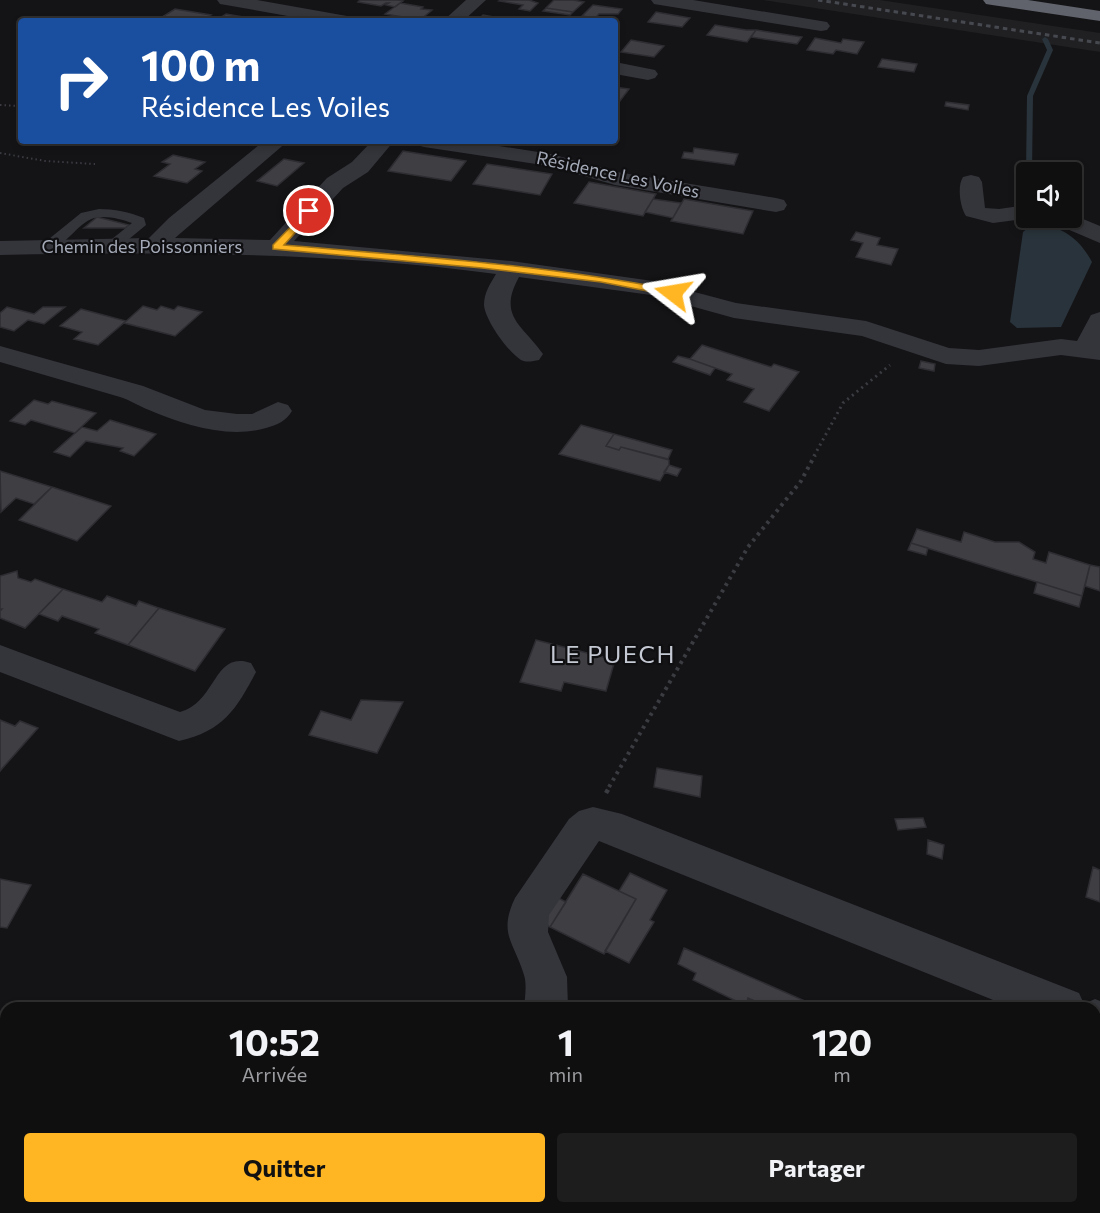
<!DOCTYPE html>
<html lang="fr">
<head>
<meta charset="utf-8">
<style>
	body { margin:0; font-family:Commissioner,sans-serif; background:#1d1d1e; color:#f1f3f6; height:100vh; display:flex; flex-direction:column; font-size:22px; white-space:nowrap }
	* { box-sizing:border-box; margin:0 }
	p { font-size:20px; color:#9b9c9f }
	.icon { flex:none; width:33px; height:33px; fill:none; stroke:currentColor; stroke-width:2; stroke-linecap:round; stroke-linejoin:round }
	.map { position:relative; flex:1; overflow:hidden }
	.side { position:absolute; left:0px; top:1002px; width:1101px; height:212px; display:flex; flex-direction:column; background:#0f0f10; border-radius:18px 18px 0 0; box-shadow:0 3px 9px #0003,0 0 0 2px #2f2f30 }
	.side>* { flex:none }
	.guide { position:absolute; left:18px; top:18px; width:600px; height:126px; border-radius:6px; box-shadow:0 3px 9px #0003,0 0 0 2px #2f2f30; background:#1a4fa0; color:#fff; overflow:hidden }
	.controls { position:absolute; left:1016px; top:162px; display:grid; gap:12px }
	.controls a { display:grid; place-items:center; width:66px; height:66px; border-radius:6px; background:#0f0f10; box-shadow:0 3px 9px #0003,0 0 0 2px #2f2f30; font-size:30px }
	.pin { position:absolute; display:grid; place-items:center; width:51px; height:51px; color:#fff; margin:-26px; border:3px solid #fff; border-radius:50%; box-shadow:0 2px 6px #0007 }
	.me { position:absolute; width:66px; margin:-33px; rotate:284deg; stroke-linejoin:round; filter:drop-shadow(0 0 4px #0008) }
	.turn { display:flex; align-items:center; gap:21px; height:126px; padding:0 24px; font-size:27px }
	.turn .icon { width:78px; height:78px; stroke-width:2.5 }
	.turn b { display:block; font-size:42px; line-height:51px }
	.eta { display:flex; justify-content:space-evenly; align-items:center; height:102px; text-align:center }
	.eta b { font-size:36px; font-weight:700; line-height:42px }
	.action { display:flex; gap:12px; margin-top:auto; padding:12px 24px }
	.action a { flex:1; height:69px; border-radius:6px; background:#ffb622; color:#111; font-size:24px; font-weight:700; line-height:69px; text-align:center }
	.action a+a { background:#1d1d1e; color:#f1f3f6 }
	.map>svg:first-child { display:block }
	.built { fill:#202023 }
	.water { fill:#29333b }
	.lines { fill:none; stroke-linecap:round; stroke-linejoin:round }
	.stream { fill:#29333b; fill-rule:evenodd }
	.building { fill:#3e3e43; stroke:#2d2d32; stroke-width:1.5 }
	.path-far3 { stroke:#3a3c42; stroke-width:2; stroke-dasharray:1.5 3; stroke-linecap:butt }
	.path-far2 { stroke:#3a3c42; stroke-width:3; stroke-dasharray:2 4; stroke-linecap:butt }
	.path-far1 { stroke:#3a3c42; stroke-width:4; stroke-dasharray:3 4.5; stroke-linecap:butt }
	.path { stroke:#3a3c42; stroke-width:4.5; stroke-dasharray:4 6; stroke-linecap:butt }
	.lane { fill:#34353b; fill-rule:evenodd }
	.street { fill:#34353b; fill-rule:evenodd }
	.highway { fill:#60636c; fill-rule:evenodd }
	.rail { stroke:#474950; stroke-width:3; stroke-dasharray:4.5 4; stroke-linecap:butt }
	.route { fill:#ffb622; stroke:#a67616; stroke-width:1.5 }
	.labels { text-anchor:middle; stroke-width:4.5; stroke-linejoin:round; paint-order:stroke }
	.far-street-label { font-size:18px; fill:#a4aab7; stroke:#0f0f11 }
	.neighbourhood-label { font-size:24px; letter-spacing:1.5px; fill:#c5c9d3; stroke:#0f0f11 }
</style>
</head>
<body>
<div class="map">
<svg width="1100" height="1213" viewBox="0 0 1100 1213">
	<rect width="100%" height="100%" fill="#141416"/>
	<path class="built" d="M 763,0 L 880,0 L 1100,33 L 1100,52 Z"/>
	<path class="water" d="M 1041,224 C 1066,229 1080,240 1092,262 L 1061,327 L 1017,328 L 1010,322 L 1023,232 L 1030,226 Z"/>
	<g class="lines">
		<path class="stream" d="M 1045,37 L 1048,39 L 1053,50 L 1033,96 L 1032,172 L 1026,173 L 1027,96 L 1047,50 L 1042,39 Z"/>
	</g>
	<path class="building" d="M 360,0 L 398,0 L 403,1 L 395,7 L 386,5 L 389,3 L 386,3 L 381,6 L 358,2 Z
		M 501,0 L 529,0 L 538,3 L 530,11 L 519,9 L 523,5 L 499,1 Z
		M 554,0 L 573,0 L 584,2 L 573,12 L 546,8 Z
		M 400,3 L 423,7 L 421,9 L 432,10 L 420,20 L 385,14 Z
		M 593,5 L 622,9 L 618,14 L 599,14 L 595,18 L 582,16 Z
		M 546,8 L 573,12 L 570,15 L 543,11 Z
		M 175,9 L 211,15 L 202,21 L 175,21 L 162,17 Z
		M 656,12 L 690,18 L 682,27 L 648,22 Z
		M 226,14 L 249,18 L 245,21 L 215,21 Z
		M 483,15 L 516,21 L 477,21 Z
		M 715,25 L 746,30 L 756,30 L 747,42 L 707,35 Z
		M 756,30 L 802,37 L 797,44 L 751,37 Z
		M 815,38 L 841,43 L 843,39 L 864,42 L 857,54 L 836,50 L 833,54 L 807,50 Z
		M 631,40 L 664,46 L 654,57 L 621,52 Z
		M 882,59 L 917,64 L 914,72 L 878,67 Z
		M 615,87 L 629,89 L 620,101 L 615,100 Z
		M 946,102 L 969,105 L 968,110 L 945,106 Z
		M 694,148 L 738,154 L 734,165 L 682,158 L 684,152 L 693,153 Z
		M 403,151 L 466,161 L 451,181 L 388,171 Z
		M 173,155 L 205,162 L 195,169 L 202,171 L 187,183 L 154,176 L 170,164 L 162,162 Z
		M 284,159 L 304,163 L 277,186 L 257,181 Z
		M 487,164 L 552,174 L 540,195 L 473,184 Z
		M 589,182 L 656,194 L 643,216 L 574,203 Z
		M 653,199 L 681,203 L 673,218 L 645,212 Z
		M 684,199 L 753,211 L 743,234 L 671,221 Z
		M 97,217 L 129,225 L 125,228 L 84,228 Z
		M 856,232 L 880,238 L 877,245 L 898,249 L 891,265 L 856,257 L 863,243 L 851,240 Z
		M 143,306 L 157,310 L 161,306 L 174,310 L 178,306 L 202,312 L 175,336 L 124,323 Z
		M 7,307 L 34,314 L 43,307 L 65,307 L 44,324 L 28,320 L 14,331 L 0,327 L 0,313 Z
		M 81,309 L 126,321 L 98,345 L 74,339 L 82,332 L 60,326 Z
		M 702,345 L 771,367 L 774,364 L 799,372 L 769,411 L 744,402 L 754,389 L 727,380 L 732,374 L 690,359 Z
		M 678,356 L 690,359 L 715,368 L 710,375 L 673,362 Z
		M 921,361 L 935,364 L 934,371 L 919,368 Z
		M 34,400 L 48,404 L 52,401 L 96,413 L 75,433 L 31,420 L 25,425 L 10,421 Z
		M 110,420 L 156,434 L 134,456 L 120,451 L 123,448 L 86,441 L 70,457 L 54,452 L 82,427 L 97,431 Z
		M 581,425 L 614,434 L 606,446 L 619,450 L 621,447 L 669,460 L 669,465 L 660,481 L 559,454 Z
		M 614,434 L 672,450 L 668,459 L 621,447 L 619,450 L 606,446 Z
		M 669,465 L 681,469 L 677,476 L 664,472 Z
		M 0,471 L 52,487 L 34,504 L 16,498 L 1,512 Z
		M 52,487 L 111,506 L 77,541 L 19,520 Z
		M 917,529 L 961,542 L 964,532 L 995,542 L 1019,542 L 1035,552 L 1033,559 L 1046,563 L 1049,552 L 1090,565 L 1082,596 L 911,543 Z
		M 911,543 L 928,548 L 926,555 L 908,550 Z
		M 1090,565 L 1100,567 L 1100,591 L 1085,586 Z
		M 17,571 L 18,578 L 31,582 L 35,579 L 63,589 L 25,628 L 0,618 L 0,611 L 2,609 L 0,609 L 0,576 Z
		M 1037,582 L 1082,596 L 1079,607 L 1034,593 Z
		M 63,589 L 102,602 L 107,596 L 136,606 L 139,601 L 159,608 L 128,645 L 95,633 L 99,629 L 62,616 L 58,621 L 39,614 Z
		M 159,608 L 225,629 L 195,671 L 128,645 Z
		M 536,640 L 615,660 L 606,691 L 564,682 L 561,691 L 520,682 Z
		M 361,700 L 403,702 L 377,753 L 309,735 L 321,711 L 351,720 Z
		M 0,720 L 15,726 L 20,721 L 38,728 L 0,771 Z
		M 657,768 L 702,776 L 700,797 L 654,787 Z
		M 923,818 L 926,827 L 898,830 L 895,819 Z
		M 928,840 L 944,845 L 942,859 L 927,854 Z
		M 1093,867 L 1100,870 L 1100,902 L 1086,897 Z
		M 630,873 L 667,890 L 650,920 L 654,922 L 629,963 L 605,951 L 636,899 L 619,891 Z
		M 583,874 L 636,899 L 604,954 L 550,927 Z
		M 0,879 L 31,885 L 7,928 L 0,927 Z
		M 551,894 L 566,902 L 550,927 L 537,921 Z
		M 684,948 L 812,1004 L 810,1008 L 771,1008 L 748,998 L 746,1006 L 693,980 L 696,973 L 678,964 Z"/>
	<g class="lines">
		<path class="path-far3" d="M 0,105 L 21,106
			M 0,153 L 45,161 L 95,164"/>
		<path class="path-far2" d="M 814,456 L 843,403 L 890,365"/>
		<path class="path-far1" d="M 609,787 L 748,547 L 801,481 L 815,455"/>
		<path class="path" d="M 606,793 L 610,786"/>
		<path class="lane" d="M 99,209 C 114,209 129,212 144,218 L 146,225 L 117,249 L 107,249 L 105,246 L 107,243 L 132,223 C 121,219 106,215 94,218 C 76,223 61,255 41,250 L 39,247 L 81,213 Z"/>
		<path class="street" d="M 217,0 L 257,0 L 347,16 L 353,17 L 356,21 L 316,21 L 226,5 L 220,4 Z
			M 466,0 L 486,0 L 463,21 L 443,21 Z
			M 651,0 L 693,0 L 821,21 L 827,22 L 830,26 L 827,30 L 821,31 L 660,5 L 654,4 Z
			M 615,62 L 655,70 L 658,74 L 655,78 L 648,80 L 615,74 Z
			M 264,141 L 288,141 L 175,238 L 270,240 L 327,178 L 352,162 L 372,141 L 394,141 L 368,172 L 343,188 L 294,241 L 511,261 L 653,281 L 736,303 L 866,321 L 949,348 L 979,350 L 1061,339 L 1077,341 L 1091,315 L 1100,312 L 1100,360 L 1061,355 L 979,366 L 946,364 L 862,336 L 734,318 L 651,295 L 519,277 C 497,317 523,325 543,354 L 539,360 C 533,361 527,363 521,360 C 508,352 485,320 484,305 C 484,293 490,284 496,274 C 331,252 166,252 0,255 L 0,241 L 149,238 L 169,218 Z
			M 413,141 L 467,141 L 551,154 L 617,172 L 776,198 L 784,200 L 787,205 L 784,210 L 776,212 L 615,185 L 549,166 L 424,147 L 417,145 Z
			M 971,175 L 979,177 L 982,182 L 985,208 L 999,209 L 1026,205 L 1026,218 L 1032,218 L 993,223 L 966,216 C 960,207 957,186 963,177 Z
			M 1071,214 L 1100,226 L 1100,243 L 1053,223 L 1049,218 L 1071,218 Z
			M 0,346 L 143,386 L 205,410 L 237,414 L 252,414 L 278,402 L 288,405 L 292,411 C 286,421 277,425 266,428 C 228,439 185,425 149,410 C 139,406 130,400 120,397 C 80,385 40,374 0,362 Z
			M 0,645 L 180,712 C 217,702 213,650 251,663 L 256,672 C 236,710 223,731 179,741 L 0,672 Z
			M 593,807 L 622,814 L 1079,993 L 1084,1004 L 1095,999 L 1100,1001 L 1100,1043 L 1095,1041 L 1095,1008 L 1013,1008 L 599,841 L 549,915 L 548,932 L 567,977 L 568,1008 L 524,1008 C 525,998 527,984 524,975 C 514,942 498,934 515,898 L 569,819 L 579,811 Z
			M 448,1208 L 496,1208 L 494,1213 L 446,1213 Z"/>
		<path class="highway" d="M 983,0 L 1028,0 L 1100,11 L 1100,21 L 992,5 L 986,4 Z"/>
		<path class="rail" d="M 818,0 L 1100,43"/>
	</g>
	<path class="route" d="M 309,208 L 314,211 L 313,213 L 284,245 C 414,256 545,265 673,290 L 678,293 L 673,296 L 601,282 L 482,268 L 273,249 L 273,245 Z"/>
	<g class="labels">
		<g class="far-street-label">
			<text transform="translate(618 175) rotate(12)" y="6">Résidence Les Voiles</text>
			<text x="142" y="253">Chemin des Poissonniers</text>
		</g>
		<g class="neighbourhood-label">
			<text x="613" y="663">LE PUECH</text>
		</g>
	</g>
</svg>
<div class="controls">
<a><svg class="icon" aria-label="sound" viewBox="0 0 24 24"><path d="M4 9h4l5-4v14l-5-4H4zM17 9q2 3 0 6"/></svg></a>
</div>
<div class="pin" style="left:309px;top:211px;background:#d93025"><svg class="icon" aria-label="arrive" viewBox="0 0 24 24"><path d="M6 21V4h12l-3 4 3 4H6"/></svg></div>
<svg class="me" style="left:673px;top:293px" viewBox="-20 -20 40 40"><path d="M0-17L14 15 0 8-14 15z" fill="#ffb622" stroke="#fff" stroke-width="4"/></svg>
<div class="guide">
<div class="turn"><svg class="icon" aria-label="right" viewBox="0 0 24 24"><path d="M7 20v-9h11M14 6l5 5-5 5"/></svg><div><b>100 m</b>Résidence Les Voiles</div></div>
</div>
<section class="side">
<div class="eta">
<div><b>10:52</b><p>Arrivée</p></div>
<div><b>1</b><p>min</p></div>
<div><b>120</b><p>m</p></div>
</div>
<div class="action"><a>Quitter</a><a>Partager</a></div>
</section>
</div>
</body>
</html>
